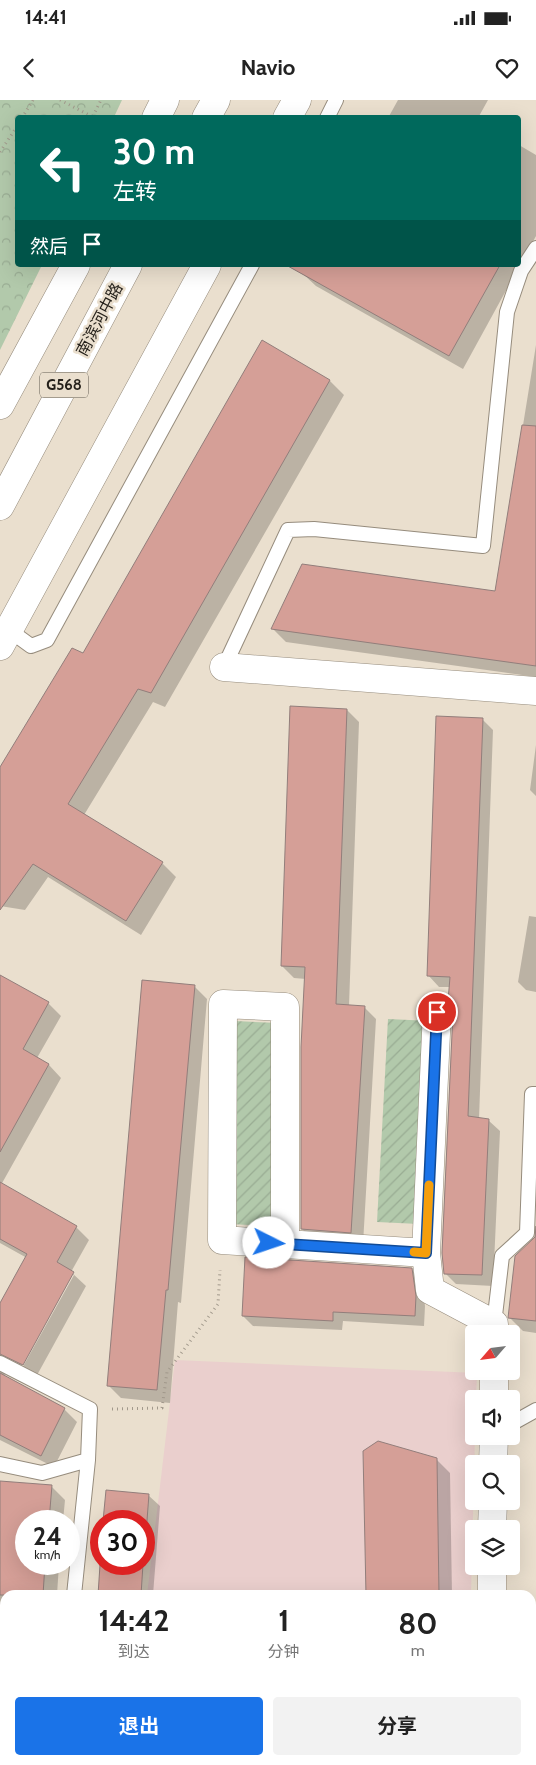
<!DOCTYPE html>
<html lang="zh">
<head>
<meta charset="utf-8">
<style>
	body { margin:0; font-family:Cabin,"Noto Sans SC",sans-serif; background:#f2f2f2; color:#222; height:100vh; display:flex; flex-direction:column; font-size:19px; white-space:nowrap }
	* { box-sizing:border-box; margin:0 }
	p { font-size:16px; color:#767676 }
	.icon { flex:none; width:28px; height:28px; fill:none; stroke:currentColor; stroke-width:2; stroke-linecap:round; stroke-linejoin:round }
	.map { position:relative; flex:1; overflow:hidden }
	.side { position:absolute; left:0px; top:1490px; width:536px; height:175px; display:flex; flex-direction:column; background:#fff; border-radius:15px 15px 0 0; box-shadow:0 5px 20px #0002 }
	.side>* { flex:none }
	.top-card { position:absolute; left:15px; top:15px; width:506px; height:152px; border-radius:5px; box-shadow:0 5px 20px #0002; background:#00695c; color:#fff; overflow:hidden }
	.needle { width:32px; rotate:242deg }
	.controls { position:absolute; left:465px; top:1225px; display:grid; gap:10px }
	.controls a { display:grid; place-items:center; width:55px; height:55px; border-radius:5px; background:#fff; box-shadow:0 5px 20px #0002; font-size:25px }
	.speed { position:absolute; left:15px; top:1410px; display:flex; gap:10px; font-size:25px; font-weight:700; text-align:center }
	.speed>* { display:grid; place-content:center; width:65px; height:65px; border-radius:50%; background:#fff; box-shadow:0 5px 20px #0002; line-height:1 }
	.speed small { font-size:12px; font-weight:400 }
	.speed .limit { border:8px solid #d22; background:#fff; color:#111 }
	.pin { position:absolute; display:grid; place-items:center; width:42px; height:42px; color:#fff; margin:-21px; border:2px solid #fff; border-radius:50%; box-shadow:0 1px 5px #0007 }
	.me { position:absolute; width:55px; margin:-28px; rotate:94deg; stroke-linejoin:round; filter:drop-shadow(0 0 4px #0008) }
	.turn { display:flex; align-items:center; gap:18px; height:105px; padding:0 15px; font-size:22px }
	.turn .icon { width:65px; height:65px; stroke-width:2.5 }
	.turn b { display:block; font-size:35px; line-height:42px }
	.then { display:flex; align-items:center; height:48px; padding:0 15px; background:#0003; gap:10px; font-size:19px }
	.eta { display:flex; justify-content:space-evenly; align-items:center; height:85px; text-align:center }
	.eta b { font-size:30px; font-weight:700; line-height:35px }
	.action { display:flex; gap:10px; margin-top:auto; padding:10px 15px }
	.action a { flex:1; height:58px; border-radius:5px; background:#1a73e8; color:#fff; font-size:20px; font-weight:700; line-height:58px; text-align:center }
	.action a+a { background:#f2f2f2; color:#222 }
	.status { display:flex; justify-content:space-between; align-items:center; height:35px; padding:0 25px; background:#fff; direction:ltr }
	.status svg { height:14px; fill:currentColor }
	header { display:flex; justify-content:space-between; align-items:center; height:65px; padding:0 15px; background:#fff; font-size:22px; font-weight:700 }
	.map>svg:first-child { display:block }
	.education { fill:#eacfcd }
	.forest { fill:url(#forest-crowns) }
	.garden { fill:url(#garden-furrows) }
	.shadow { fill:#0003 }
	.building { fill:#d59f97; stroke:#927e7b }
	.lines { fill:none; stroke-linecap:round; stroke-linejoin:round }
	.service-casing { stroke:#968c7d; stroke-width:16 }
	.minor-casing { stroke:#968c7d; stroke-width:29 }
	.trunk-casing { stroke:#968c7d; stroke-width:29 }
	.path { stroke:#a1988b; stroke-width:3; stroke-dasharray:1 4; stroke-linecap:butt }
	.service { stroke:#fff; stroke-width:14 }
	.minor { stroke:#fff; stroke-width:28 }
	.trunk { stroke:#fff; stroke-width:28 }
	.route-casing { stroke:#114b97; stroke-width:12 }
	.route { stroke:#1a73e8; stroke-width:9 }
	.slow { stroke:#f59e0b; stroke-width:9 }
	.labels { text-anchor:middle; stroke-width:5; stroke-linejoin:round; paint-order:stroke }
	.shield { fill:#eadfce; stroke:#5f594f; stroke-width:1 }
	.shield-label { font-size:15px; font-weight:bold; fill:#231f19 }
	.street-label { font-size:16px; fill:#231f19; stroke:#eadfce }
</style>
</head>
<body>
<div class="status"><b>14:41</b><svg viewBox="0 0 49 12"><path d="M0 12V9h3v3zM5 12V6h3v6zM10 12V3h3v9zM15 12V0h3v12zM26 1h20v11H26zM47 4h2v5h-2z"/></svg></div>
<header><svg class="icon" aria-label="back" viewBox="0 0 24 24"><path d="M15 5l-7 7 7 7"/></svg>Navio<svg class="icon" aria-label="heart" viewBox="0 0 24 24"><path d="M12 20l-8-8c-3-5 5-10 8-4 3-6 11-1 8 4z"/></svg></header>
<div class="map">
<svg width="536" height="1665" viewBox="0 0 536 1665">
	<defs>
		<pattern id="forest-crowns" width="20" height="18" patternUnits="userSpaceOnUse" patternTransform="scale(1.25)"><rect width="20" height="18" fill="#b2c9ab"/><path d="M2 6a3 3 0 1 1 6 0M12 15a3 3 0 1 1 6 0" fill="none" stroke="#99ac93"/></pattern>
		<pattern id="garden-furrows" width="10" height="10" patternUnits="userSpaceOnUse" patternTransform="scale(1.25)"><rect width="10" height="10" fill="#b2c9ab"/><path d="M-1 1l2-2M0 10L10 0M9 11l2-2" fill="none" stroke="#99ac93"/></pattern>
	</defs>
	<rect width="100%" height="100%" fill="#eadfce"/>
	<path class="education" d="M 175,1260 L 477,1273 L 476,1299 L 474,1299 L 474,1336 L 475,1336 L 471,1495 L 147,1495 Z"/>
	<path class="forest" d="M 0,0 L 122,0 L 114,17 L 18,18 L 18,165 L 42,165 L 0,250 Z"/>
	<path class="garden" d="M 388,919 L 431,921 L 419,1124 L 377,1122 Z
		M 235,921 L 278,923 L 271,1126 L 228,1124 Z"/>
	<path class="shadow" d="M 398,0 L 488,0 L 478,18 L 388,18 Z
		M 519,45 L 536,55 L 536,136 L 463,269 L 316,186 L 302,173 L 307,165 L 519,165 Z
		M 263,242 L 330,281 L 344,295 L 165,607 L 153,602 L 84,715 L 162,763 L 176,777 L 141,835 L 48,777 L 25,810 L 0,806 L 0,669 L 83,555 Z
		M 536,245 L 536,577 L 286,542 L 273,529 L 496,492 Z
		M 347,610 L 359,622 L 349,906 L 364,907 L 376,919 L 363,1144 L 314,1141 L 302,1129 L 306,879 L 294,878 L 282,866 Z
		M 482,619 L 493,630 L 479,1019 L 488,1020 L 500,1031 L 493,1186 L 456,1184 L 445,1173 L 454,912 L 450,887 L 439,887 L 428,875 Z
		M 536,645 L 536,696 L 530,690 Z
		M 529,816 L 536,817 L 536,892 L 526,890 L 518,882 Z
		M 0,876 L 48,903 L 61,916 L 37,958 L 49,965 L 61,978 L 1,1085 L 76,1127 L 89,1140 L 71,1172 L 86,1186 L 36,1277 L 21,1270 L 74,1175 L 71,1175 L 19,1269 L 8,1269 L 4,1276 L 64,1309 L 77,1322 L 54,1367 L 0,1340 L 0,1206 L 27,1158 L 0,1143 Z
		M 194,886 L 207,899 L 181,1203 L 178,1202 L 170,1303 L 121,1298 L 108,1285 Z
		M 536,1165 L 536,1233 L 523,1231 L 510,1218 Z
		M 411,1169 L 421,1179 L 425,1206 L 424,1226 L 343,1221 L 342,1230 L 253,1226 L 243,1216 Z
		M 436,1359 L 450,1373 L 452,1495 L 367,1495 Z
		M 0,1382 L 52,1387 L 65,1400 L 63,1421 L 26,1421 L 26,1464 L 59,1464 L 57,1495 L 5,1495 L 5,1660 L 42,1660 L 42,1665 L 0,1665 Z
		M 107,1392 L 148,1395 L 160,1406 L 153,1495 L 99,1495 L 101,1464 L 144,1464 L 144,1421 L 105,1421 Z
		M 536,1610 L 536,1639 L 531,1633 L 531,1614 Z
		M 536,1657 L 536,1665 L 526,1665 Z"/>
	<path class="building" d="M 286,165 L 500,165 L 449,256 Z
		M 262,240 L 330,280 L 151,593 L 138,589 L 68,704 L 163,762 L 126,821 L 33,764 L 0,810 L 0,667 L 72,548 L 83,553 Z
		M 522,325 L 536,326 L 536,566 L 271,529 L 302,464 L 495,491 Z
		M 290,606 L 347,609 L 336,904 L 365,906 L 351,1133 L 301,1129 L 301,947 L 305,867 L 281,866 Z
		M 436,616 L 483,618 L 468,1016 L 489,1019 L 482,1175 L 444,1174 L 442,1153 L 453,912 L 451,904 L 448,901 L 450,877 L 427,876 Z
		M 0,875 L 49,902 L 23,949 L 49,964 L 0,1052 Z
		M 142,880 L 195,885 L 168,1190 L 166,1190 L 157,1290 L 107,1286 Z
		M 0,1082 L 77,1126 L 57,1162 L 74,1172 L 23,1265 L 0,1254 L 0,1203 L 27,1154 L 0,1139 Z
		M 536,1126 L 536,1221 L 508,1218 L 515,1156 L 535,1137 Z
		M 245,1157 L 412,1168 L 416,1196 L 415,1216 L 333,1212 L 333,1221 L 242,1216 Z
		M 0,1273 L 65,1308 L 41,1356 L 0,1335 Z
		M 378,1341 L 437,1358 L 439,1495 L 366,1495 L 363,1351 Z
		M 0,1381 L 52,1385 L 49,1421 L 26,1421 L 26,1464 L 45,1464 L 43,1495 L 0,1495 Z
		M 106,1390 L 149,1394 L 144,1460 L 144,1421 L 103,1421 Z
		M 101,1450 L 101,1464 L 143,1464 L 141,1495 L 98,1495 Z"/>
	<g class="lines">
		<g class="service-casing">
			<path id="service" d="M 327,18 L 336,0
				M 9,530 L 31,546 L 47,540 L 252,165
				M 224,567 L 288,430 L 314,429 L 483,446 L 507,212 L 521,171 L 536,148
				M 494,1224 L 502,1156 L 527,1133 L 532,994 L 536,994
				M 0,1263 L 90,1309 L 88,1360 L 42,1373 L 0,1364
				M 511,1324 L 536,1310
				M 74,1495 L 88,1360"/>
		</g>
		<g class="minor-casing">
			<path id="minor" d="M 287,18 L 297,0
				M 0,546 L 207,165
				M 224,567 L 536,591
				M 223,904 L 285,907 L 285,1144 L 222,1140 Z
				M 285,1144 L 426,1153 L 430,1190 L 494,1224 L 494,1234
				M 426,1153 L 437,911
				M 494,1299 L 494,1271
				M 493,1364 L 494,1336
				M 492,1429 L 493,1401
				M 492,1495 L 492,1466
				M 504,1660 L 505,1665"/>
		</g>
		<g class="trunk-casing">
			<path id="trunk" d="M 156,18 L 165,0
				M 206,18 L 216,0
				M 0,305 L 76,165
				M 0,406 L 128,165"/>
		</g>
		<path class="path" d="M 60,0 L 95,18
			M 93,16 L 101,0
			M 22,18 L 33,0
			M 0,52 L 18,25
			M 112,1309 L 162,1308 L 167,1272 L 218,1204 L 220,1170"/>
		<use href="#service" class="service"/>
		<use href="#minor" class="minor"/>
		<use href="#trunk" class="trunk"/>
	</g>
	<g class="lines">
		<g class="route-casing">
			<path id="route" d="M 269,1143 L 426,1153 L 437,912"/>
		</g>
		<use href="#route" class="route"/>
		<path class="slow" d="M 414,1152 L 426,1153 L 429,1085"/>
	</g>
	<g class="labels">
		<rect class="shield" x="40" y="272.5" width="48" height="25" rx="4"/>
		<g class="shield-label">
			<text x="64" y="290">G568</text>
		</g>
		<g class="street-label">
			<text transform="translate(99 219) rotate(-62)" y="6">南滨河中路</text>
		</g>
	</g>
</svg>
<div class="controls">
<a><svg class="needle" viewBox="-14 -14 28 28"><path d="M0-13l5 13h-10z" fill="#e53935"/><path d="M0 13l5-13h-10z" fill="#767676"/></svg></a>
<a><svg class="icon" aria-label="sound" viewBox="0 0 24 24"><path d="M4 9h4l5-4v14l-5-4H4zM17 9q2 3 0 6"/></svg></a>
<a><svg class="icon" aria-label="search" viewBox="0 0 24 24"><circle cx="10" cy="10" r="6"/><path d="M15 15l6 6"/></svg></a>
<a><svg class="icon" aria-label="layers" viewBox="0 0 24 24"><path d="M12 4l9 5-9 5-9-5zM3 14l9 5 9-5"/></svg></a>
</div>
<div class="speed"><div>24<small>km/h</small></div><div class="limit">30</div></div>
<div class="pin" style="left:437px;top:912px;background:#d93025"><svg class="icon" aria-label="arrive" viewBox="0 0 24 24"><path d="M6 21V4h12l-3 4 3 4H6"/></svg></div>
<svg class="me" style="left:269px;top:1143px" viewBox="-20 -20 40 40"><circle r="19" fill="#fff"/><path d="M0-13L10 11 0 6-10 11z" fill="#1a73e8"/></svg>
<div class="top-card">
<div class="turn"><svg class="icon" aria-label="left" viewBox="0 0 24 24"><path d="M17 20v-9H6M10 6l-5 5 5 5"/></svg><div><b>30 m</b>左转</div></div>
<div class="then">然后<svg class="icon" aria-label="arrive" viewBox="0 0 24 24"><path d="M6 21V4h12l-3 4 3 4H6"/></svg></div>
</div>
<section class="side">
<div class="eta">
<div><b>14:42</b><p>到达</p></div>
<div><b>1</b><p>分钟</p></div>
<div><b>80</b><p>m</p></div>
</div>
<div class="action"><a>退出</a><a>分享</a></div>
</section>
</div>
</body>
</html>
